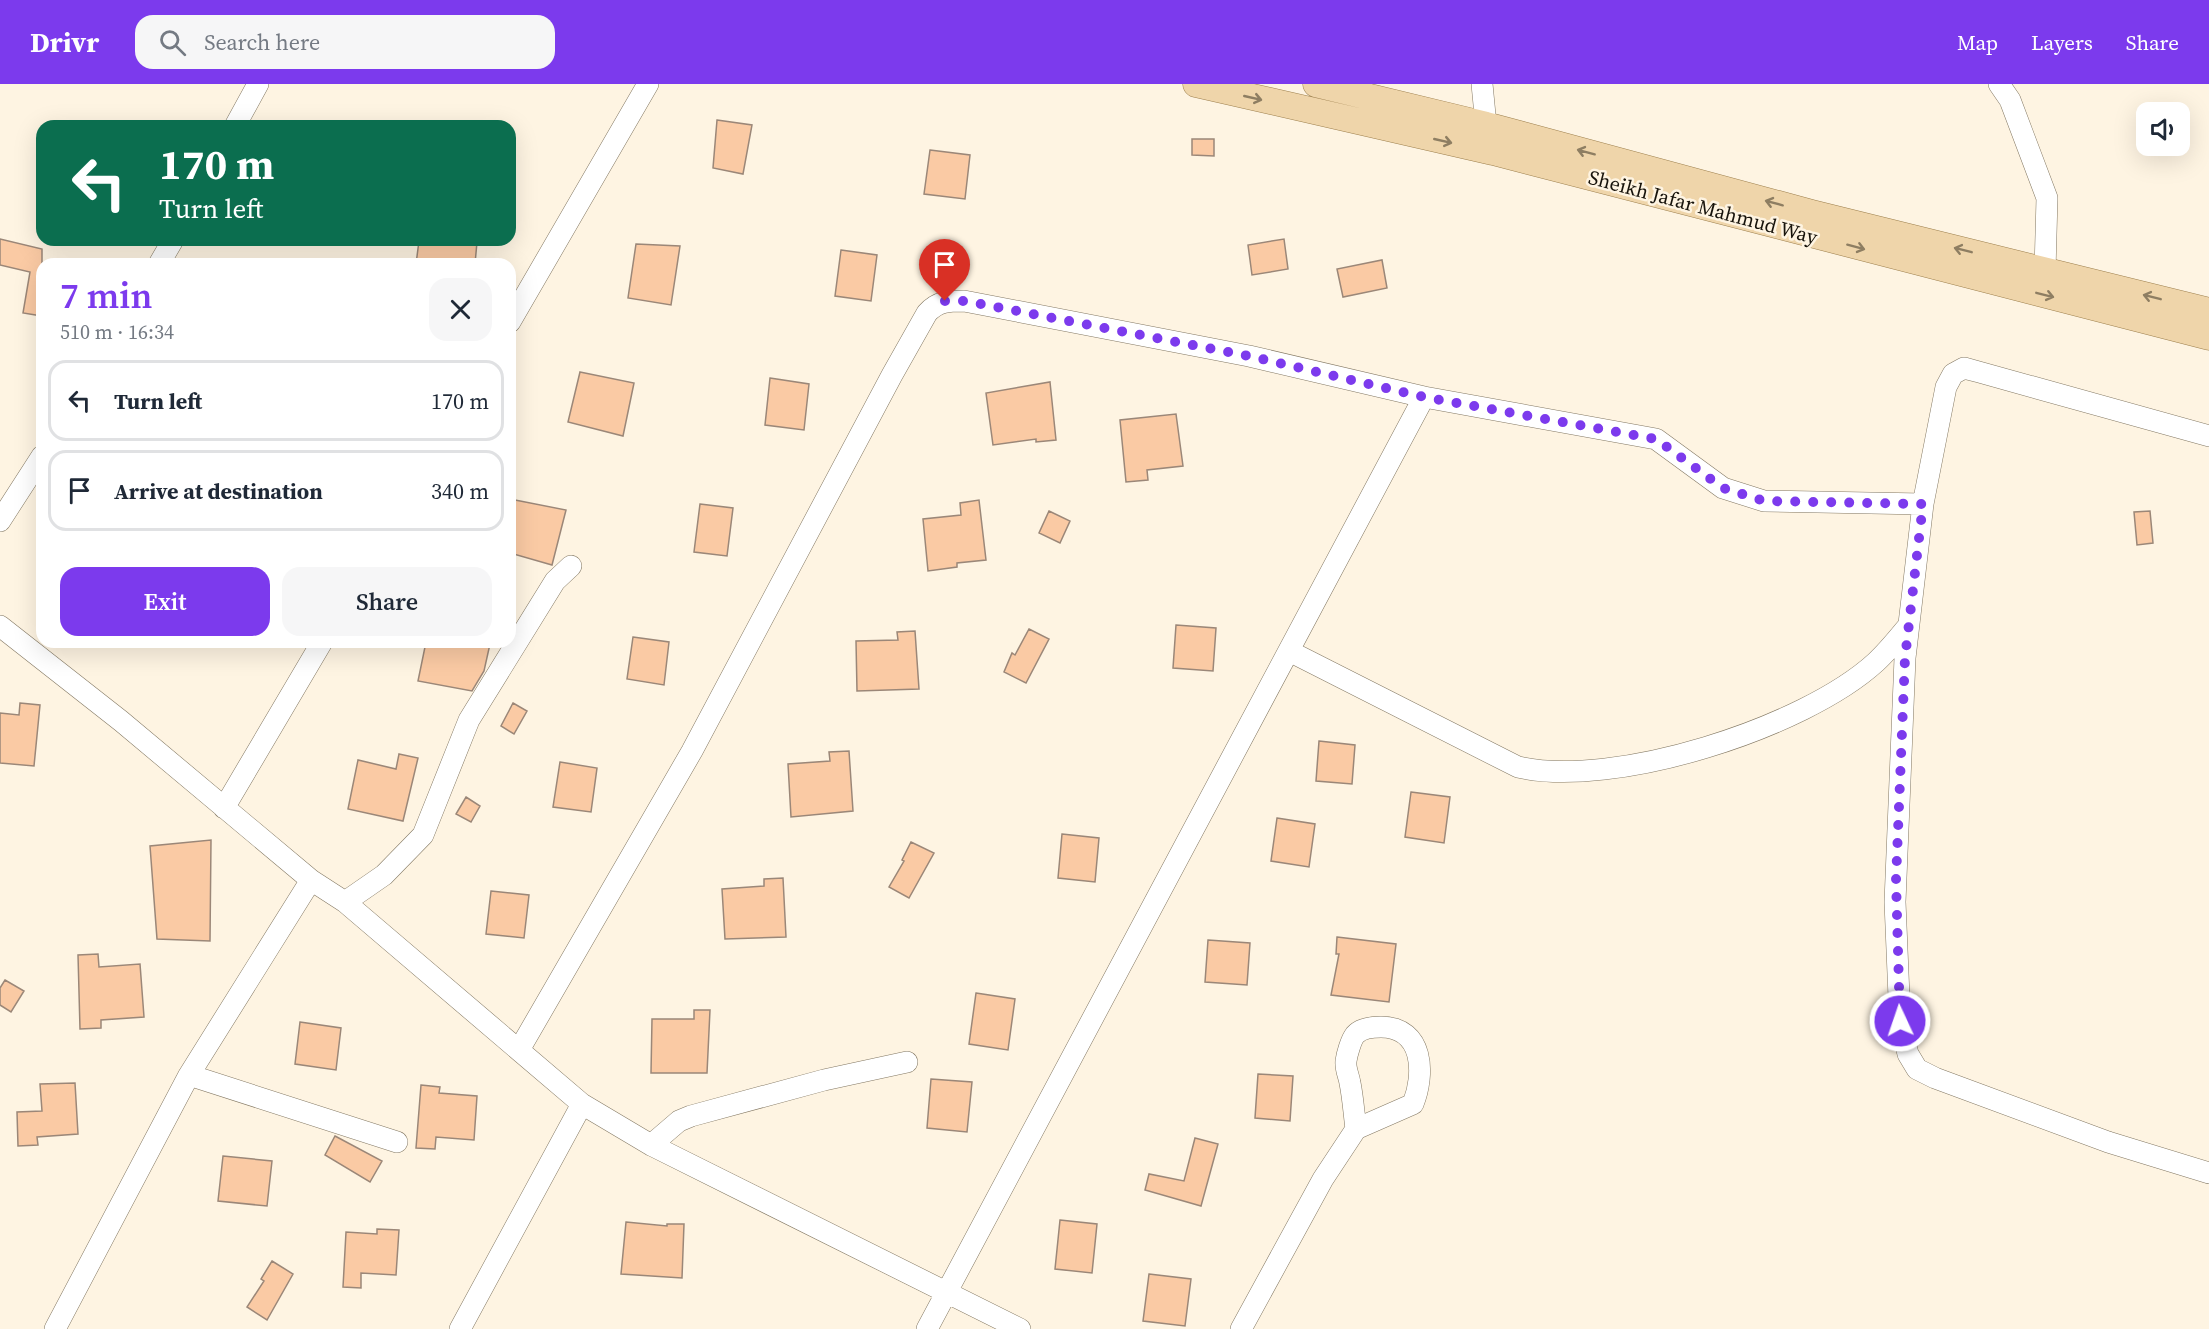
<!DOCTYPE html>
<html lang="en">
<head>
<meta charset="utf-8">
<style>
	body { margin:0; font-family:"Source Serif 4",serif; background:#f6f6f7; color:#1f2937; height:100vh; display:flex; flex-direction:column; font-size:22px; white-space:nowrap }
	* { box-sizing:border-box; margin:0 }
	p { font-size:20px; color:#747a83 }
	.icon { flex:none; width:33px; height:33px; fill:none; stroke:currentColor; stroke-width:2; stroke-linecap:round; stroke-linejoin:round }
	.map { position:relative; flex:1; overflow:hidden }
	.panel { position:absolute; left:36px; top:174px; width:480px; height:390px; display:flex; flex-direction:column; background:#fff; border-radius:18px; box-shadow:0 6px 24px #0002 }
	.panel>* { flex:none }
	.guide { position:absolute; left:36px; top:36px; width:480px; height:126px; border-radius:18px; box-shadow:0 6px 24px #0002; background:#0b6e4f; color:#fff; overflow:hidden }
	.fabs { position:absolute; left:2136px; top:18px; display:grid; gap:12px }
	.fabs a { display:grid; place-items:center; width:54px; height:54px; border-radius:12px; background:#fff; box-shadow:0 6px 24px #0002; font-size:30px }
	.pin { position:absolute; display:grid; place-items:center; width:51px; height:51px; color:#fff; margin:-62px -26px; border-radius:50% 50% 50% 0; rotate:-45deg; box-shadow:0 0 6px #0007 }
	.pin .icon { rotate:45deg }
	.me { position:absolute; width:66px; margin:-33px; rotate:357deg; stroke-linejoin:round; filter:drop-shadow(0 0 4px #0008) }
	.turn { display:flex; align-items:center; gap:21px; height:126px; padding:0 24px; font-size:27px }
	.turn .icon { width:78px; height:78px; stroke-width:2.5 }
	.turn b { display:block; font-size:42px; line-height:51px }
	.round { display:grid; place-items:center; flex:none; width:63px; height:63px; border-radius:18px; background:#f6f6f7 }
	.overview { display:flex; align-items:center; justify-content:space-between; height:102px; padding:0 24px }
	h1 { font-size:36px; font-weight:600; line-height:45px; color:#7c3aed }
	.button { display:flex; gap:12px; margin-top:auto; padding:12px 24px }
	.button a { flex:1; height:69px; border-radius:18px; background:#7c3aed; color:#fff; font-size:24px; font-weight:600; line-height:69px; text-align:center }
	.button a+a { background:#f6f6f7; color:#1f2937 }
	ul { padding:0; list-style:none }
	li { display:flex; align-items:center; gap:18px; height:81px; margin:0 12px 9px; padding:0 12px; border:3px solid #e0e1e3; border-radius:18px }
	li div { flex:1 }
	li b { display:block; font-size:22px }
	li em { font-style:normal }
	header { display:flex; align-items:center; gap:36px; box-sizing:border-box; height:84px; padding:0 30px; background:#7c3aed; color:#fff }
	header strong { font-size:28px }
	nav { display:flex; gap:33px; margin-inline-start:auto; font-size:21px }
	.search { width:420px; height:54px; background:#f6f6f7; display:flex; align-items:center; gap:15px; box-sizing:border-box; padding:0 21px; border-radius:18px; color:#747a83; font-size:22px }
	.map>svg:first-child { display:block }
	.building { fill:#facaa4; stroke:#9b8778; stroke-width:1.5 }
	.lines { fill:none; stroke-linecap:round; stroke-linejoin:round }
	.minor-casing { stroke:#837863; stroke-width:22 }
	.major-casing { stroke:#9c7f4d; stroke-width:27 }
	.minor { stroke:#fff; stroke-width:21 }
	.major { stroke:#efd5aa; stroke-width:26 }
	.oneway { stroke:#8e7e62 }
	.route { stroke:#7c3aed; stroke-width:10; stroke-dasharray:0 18 }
	.labels { text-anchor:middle; stroke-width:5; stroke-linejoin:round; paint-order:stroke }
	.street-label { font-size:20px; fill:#17130b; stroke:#fef4e2 }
</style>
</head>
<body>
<header>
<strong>Drivr</strong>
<div class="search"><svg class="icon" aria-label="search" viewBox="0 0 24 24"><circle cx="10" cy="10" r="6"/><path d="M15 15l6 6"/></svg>Search here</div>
<nav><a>Map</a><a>Layers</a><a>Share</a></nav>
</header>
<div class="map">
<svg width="2209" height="1245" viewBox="0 0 2209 1245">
	<rect width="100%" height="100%" fill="#fef4e2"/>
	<path class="building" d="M 717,36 L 752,41 L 743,90 L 713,84 Z
		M 1192,55 L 1214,55 L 1214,72 L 1192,71 Z
		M 930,66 L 970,71 L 965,115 L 924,110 Z
		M 0,155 L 42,165 L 42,232 L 23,229 L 30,188 L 0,181 Z
		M 1284,155 L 1288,185 L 1252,191 L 1248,161 Z
		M 443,156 L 477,158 L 475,180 L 416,180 L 419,157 Z
		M 636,160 L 680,162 L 671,221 L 628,214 Z
		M 841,166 L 877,171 L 871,217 L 835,212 Z
		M 1382,176 L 1387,204 L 1343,213 L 1337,185 Z
		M 580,288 L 634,299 L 623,352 L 568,338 Z
		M 770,294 L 809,300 L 804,346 L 765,341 Z
		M 1050,298 L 1056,356 L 1036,358 L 1036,355 L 993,361 L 986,309 Z
		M 1176,330 L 1183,382 L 1147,386 L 1148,396 L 1126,398 L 1120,336 Z
		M 510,415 L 566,426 L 552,481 L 510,469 Z
		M 979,416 L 986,476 L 957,479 L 957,483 L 928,487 L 923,435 L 961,431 L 960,419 Z
		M 700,420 L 733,424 L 727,472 L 694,468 Z
		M 1049,427 L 1070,437 L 1060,459 L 1039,449 Z
		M 2150,427 L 2153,459 L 2137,461 L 2134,428 Z
		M 1176,541 L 1216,544 L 1213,587 L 1173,584 Z
		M 1029,545 L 1049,555 L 1026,599 L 1004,588 L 1012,569 L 1015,571 Z
		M 915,547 L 919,605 L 857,607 L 856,557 L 898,556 L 897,548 Z
		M 633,553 L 669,558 L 664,601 L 627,595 Z
		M 426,558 L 490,560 L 484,587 L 472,607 L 418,597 Z
		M 20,619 L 40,621 L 34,682 L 0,679 L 0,629 L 19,631 Z
		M 513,619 L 527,627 L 514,650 L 501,642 Z
		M 1319,657 L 1355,661 L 1352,700 L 1316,697 Z
		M 849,667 L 853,727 L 791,733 L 788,680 L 830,677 L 829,668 Z
		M 399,670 L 418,674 L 403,737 L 348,725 L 358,676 L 396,685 Z
		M 560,678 L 597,684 L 591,728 L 553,723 Z
		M 1411,708 L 1450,713 L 1444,759 L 1405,753 Z
		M 466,713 L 480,722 L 471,738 L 456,730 Z
		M 1277,734 L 1315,740 L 1309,783 L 1271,777 Z
		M 1062,750 L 1099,754 L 1095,798 L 1058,794 Z
		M 211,756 L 210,857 L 157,855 L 150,762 Z
		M 911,758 L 934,769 L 909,814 L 889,803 L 904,777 L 902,776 Z
		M 783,794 L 786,853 L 725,855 L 722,805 L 764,802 L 764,795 Z
		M 491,807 L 529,811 L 524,854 L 486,850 Z
		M 1337,853 L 1396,860 L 1389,918 L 1331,911 L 1339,870 L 1336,870 Z
		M 1208,856 L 1250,859 L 1247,901 L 1205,898 Z
		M 98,870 L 99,883 L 140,880 L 144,933 L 101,936 L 101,944 L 80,945 L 78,871 Z
		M 5,896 L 24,907 L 11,928 L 0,921 L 0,904 Z
		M 976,909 L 1015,915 L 1008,966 L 969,960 Z
		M 694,926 L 710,926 L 707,989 L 651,989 L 652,935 L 694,935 Z
		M 300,938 L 341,944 L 336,986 L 295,980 Z
		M 1258,990 L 1293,992 L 1290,1037 L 1255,1034 Z
		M 931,995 L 972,998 L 967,1048 L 927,1044 Z
		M 75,999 L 78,1050 L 37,1053 L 38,1061 L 18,1062 L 17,1028 L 42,1027 L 40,1000 Z
		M 421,1001 L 440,1003 L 439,1009 L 477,1012 L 474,1056 L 436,1053 L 435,1065 L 416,1064 Z
		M 335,1052 L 382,1077 L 370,1098 L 325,1071 Z
		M 1195,1054 L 1218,1060 L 1201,1122 L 1145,1106 L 1149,1090 L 1184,1097 Z
		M 223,1072 L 272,1077 L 267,1122 L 218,1117 Z
		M 1060,1136 L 1097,1140 L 1092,1189 L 1055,1185 Z
		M 626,1138 L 667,1142 L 667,1140 L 684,1140 L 682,1194 L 621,1190 Z
		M 377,1145 L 399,1146 L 396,1191 L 361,1189 L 361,1204 L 343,1203 L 346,1148 L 377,1150 Z
		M 272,1177 L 293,1190 L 267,1236 L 247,1223 L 264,1197 L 261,1195 Z
		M 1149,1190 L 1191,1195 L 1185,1242 L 1143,1237 Z"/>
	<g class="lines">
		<g class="minor-casing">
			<path id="minor" d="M 1482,0 L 1486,41
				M 1999,0 L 2010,16 L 2047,114 L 2045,187
				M 235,42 L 258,0
				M 159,180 L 173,156
				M 510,238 L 648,0
				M 2209,352 L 1979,288 L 1964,284 L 1953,290 L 1946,303 L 1923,420 L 1905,574 L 1895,818 L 1900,937 L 1908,970 L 1917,985 L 1935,994 L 2108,1058 L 2209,1089
				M 0,437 L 42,372
				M 0,542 L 121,637 L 311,796 L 345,818 L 582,1020 L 651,1061 L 1020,1245
				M 1289,567 L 1518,683 C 1613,705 1804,644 1876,578 C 1888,567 1899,553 1909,541
				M 224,724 L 322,558
				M 345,818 L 384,791 L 423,751 L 469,636 L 555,497 L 571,482
				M 519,966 L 692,667 L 892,291 L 927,229 C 938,217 948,217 964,217 L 1249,272 L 1424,313 L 1656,355 L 1723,404 L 1764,417 L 1923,420
				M 189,991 L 397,1058
				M 651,1061 L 679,1037 L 691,1032 L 824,996 L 907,978
				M 55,1245 L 189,991 L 311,796
				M 460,1245 L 582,1020
				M 927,1245 L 1424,313
				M 1241,1245 L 1323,1095 L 1356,1045 L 1413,1020 C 1425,990 1424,943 1381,943 C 1373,943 1361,944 1355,951 C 1351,956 1347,970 1346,977 C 1345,985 1349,992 1350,999 C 1353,1014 1354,1030 1356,1045"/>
		</g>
		<g class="major-casing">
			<path id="major" d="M 1196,0 L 1493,68 L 2209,253
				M 1316,0 L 1486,41 L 1812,129 L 2209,227"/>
		</g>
		<use href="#minor" class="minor"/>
		<use href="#major" class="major"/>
	</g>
	<defs><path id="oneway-shaft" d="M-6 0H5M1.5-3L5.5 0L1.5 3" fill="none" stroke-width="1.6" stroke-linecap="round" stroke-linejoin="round" transform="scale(1.5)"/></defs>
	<g class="oneway">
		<use href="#oneway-shaft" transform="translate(1253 14) rotate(13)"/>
		<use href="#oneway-shaft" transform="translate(1443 57) rotate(13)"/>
		<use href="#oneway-shaft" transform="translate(1586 68) rotate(-165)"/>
		<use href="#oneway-shaft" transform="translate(1774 119) rotate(-165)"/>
		<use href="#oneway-shaft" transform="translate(1856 163) rotate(15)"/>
		<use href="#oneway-shaft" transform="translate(1963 166) rotate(-166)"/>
		<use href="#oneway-shaft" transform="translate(2045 211) rotate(14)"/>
		<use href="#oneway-shaft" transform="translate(2152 213) rotate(-166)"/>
	</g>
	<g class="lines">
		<path class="route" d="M 945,217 L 964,217 L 986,221 L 1249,272 L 1424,313 L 1656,355 L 1723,404 L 1764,417 L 1923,420 L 1905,574 L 1896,796 L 1900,937"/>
	</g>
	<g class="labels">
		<g class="street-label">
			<text transform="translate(1703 123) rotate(15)" y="7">Sheikh Jafar Mahmud Way</text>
		</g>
	</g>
</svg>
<div class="fabs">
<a><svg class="icon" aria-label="sound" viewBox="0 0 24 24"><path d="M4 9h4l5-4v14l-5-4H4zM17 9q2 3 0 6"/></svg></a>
</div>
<div class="pin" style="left:945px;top:217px;background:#d93025"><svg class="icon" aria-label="arrive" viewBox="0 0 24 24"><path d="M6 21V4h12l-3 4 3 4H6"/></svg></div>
<svg class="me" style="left:1900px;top:937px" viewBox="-20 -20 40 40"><circle r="17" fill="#7c3aed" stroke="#fff" stroke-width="3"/><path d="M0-11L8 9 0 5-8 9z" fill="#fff"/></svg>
<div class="guide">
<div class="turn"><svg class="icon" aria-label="left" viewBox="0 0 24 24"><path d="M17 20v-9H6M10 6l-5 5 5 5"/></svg><div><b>170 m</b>Turn left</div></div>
</div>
<section class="panel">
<div class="overview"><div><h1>7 min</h1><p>510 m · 16:34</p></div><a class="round"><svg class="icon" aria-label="close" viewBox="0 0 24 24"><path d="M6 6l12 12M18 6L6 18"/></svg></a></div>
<ul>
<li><svg class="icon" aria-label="left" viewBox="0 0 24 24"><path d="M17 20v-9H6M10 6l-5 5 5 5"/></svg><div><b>Turn left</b></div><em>170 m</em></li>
<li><svg class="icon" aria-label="arrive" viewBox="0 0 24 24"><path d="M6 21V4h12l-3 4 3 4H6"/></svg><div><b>Arrive at destination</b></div><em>340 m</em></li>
</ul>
<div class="button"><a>Exit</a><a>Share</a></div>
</section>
</div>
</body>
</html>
